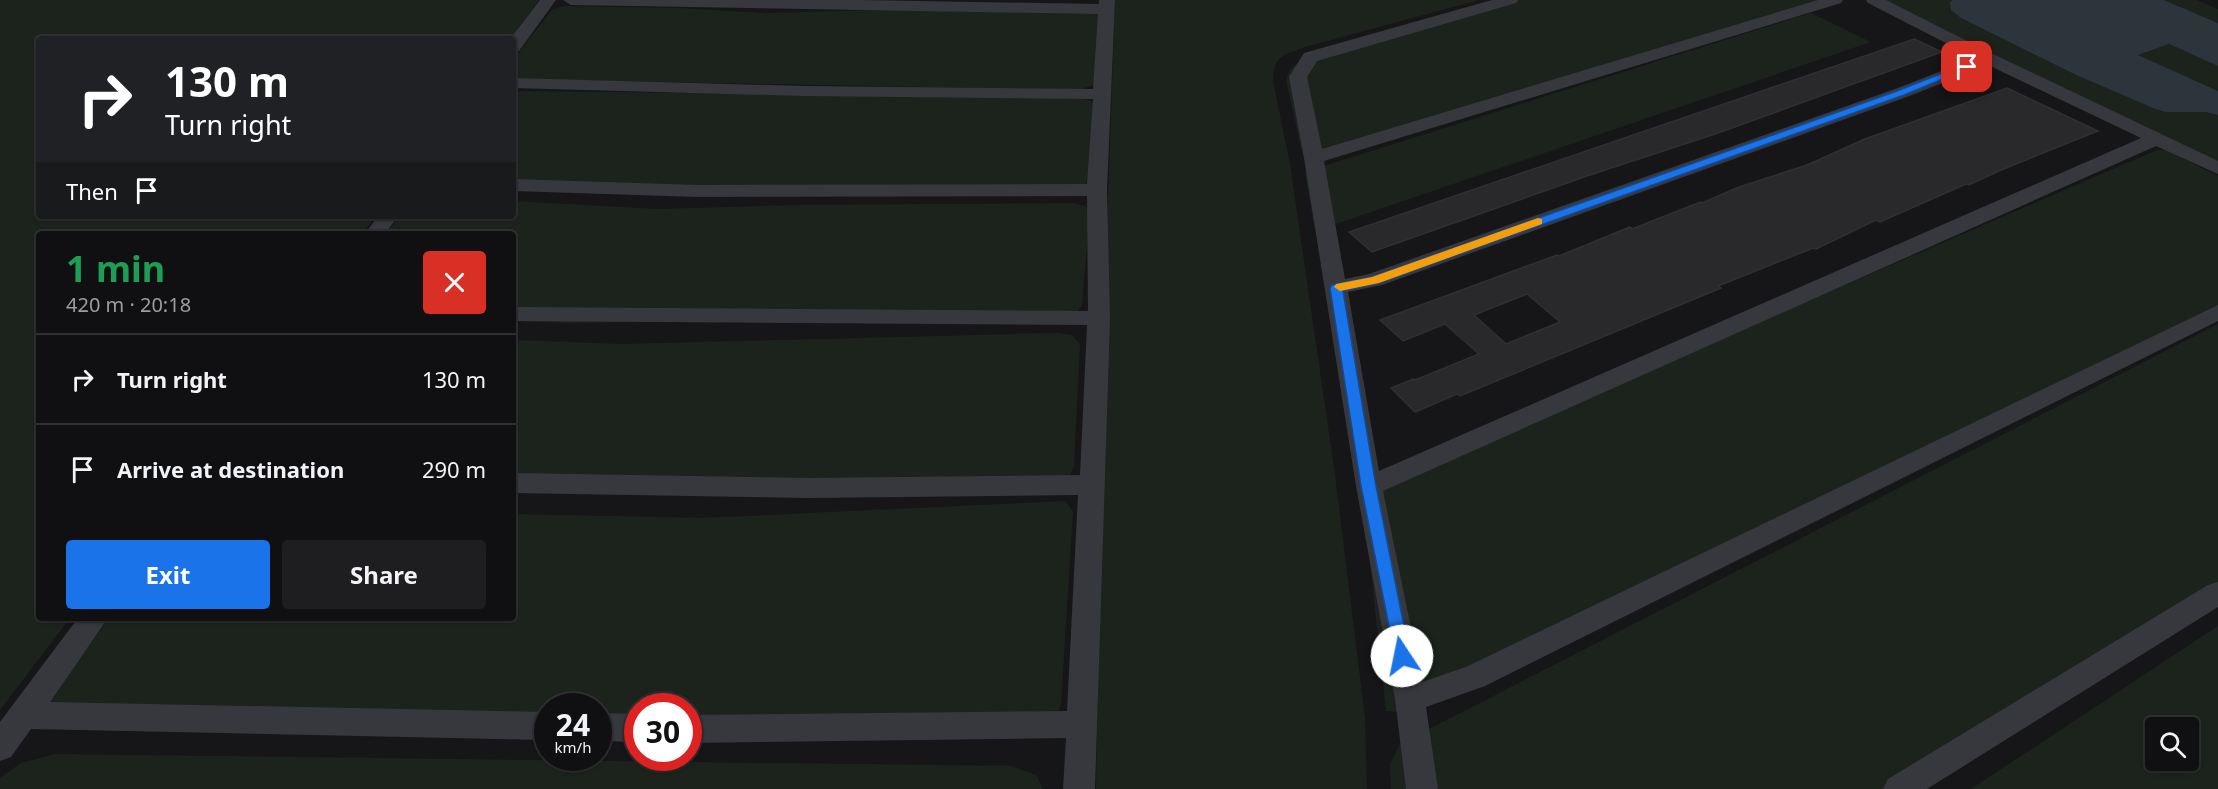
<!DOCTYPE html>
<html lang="en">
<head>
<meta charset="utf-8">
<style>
	body { margin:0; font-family:"Noto Sans",sans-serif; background:#1e1e20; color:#f1f3f6; height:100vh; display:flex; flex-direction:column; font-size:22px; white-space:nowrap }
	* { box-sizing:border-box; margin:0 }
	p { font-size:20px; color:#9c9d9f }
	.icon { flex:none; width:33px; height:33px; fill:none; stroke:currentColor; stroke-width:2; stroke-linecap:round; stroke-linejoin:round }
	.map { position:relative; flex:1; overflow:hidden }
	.sheet { position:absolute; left:36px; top:231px; width:480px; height:390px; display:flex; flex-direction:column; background:#101012; border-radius:6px; box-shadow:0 2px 4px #0004,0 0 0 2px #303032 }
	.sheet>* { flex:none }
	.top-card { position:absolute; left:36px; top:36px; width:480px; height:183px; border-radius:6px; box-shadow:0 2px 4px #0004,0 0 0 2px #303032; background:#202124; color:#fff; overflow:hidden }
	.buttons { position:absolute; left:2145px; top:717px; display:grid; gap:12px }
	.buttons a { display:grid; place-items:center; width:54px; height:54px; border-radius:6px; background:#101012; box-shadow:0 2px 4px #0004,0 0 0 2px #303032; font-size:30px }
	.speed { position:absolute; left:534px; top:693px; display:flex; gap:12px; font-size:30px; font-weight:700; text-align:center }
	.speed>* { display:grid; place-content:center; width:78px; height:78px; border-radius:50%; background:#101012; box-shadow:0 2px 4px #0004,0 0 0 2px #303032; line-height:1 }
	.speed small { font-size:15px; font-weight:400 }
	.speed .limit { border:9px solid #d22; background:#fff; color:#111 }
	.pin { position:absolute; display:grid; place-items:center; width:51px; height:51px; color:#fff; margin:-26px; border-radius:12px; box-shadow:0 3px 9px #0006 }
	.me { position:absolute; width:66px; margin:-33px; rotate:349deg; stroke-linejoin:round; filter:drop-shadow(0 0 4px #0008) }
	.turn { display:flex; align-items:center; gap:21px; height:126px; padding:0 30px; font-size:27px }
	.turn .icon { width:78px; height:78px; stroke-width:2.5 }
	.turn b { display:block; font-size:42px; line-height:51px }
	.then { display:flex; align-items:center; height:57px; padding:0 30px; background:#0003; gap:12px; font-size:22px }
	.round { display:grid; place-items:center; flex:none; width:63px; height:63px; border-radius:6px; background:#1e1e20 }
	.summary { display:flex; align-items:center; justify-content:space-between; height:102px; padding:0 30px }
	h1 { font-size:36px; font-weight:700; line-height:45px; color:#1e9e55 }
	.cta { display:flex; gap:12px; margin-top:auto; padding:12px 30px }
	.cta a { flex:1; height:69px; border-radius:6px; background:#1a73e8; color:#fff; font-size:24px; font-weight:700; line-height:69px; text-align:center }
	.cta a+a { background:#1e1e20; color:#f1f3f6 }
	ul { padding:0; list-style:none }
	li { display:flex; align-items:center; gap:18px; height:90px; padding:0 30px; border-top:2px solid #303032 }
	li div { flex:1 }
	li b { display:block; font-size:22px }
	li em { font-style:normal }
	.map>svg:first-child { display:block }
	.green { fill:#1c231d; fill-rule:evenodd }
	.water { fill:#2c353c }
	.building { fill:#29292c; stroke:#303034; stroke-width:1.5; fill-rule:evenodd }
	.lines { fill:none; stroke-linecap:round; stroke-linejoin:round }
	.minor { fill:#37383d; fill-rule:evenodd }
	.route { fill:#1a73e8; stroke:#114b97; stroke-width:1.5 }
	.slow { fill:#f59e0b }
</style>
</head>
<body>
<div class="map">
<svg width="2218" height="789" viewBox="0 0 2218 789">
	<rect width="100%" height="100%" fill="#161618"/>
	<path class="green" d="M 0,0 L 539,0 L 510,39 L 39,39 L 39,216 L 376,216 L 362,234 L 39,234 L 39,618 L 70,618 L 0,710 Z
		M 1115,0 L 1479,0 L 1305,47 C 1284,55 1273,55 1273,81 L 1290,164 L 1335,475 L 1365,718 L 1367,789 L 1096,789 L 1105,290 Z
		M 1514,0 L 1831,0 L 1317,157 L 1302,152 L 1286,80 C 1289,69 1294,64 1304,59 Z
		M 1873,0 L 1953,0 L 1951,2 L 1961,18 L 2074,74 L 2155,109 L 2165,112 L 2205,112 L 2218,115 L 2218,168 Z
		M 2164,0 L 2197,0 L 2218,9 L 2218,23 Z
		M 563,6 L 680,8 L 763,13 L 959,8 L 1092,13 L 1099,15 L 1094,85 L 1077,90 L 513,79 L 513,60 L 552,10 Z
		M 1811,13 L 1871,42 L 1315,231 L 1305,173 L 1317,168 Z
		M 2169,44 L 2218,66 L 2218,91 L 2137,55 Z
		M 513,91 L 1082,98 L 1091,101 L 1094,107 L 1088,179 L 1085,185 L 513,187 Z
		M 2157,150 L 2166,150 L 2218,176 L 2218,306 L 1413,713 L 1386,711 L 1362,488 L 1605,389 Z
		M 513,201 L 658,209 L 802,205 L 1074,203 L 1085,206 L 1090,211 L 1082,305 L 1075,315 L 567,323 L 513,321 L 513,234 L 386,234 L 399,216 L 513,216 Z
		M 2218,324 L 2218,597 L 1923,789 L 1391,789 L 1390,764 L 1400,744 Z
		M 1056,333 L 1072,335 L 1080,344 L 1074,467 L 1068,479 L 513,487 L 513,340 L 621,344 Z
		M 1065,501 L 1073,511 L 1061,705 L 1052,723 L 689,739 L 688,706 L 638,706 L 637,740 L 599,739 L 598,706 L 548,706 L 547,737 L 46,704 L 109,618 L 513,618 L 513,514 L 703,518 Z
		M 2218,626 L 2218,789 L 1971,789 ZM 2156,728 L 2188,728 L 2188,760 L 2156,760 Z
		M 55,754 L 1011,766 L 1036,775 L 1043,789 L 0,789 L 0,778 L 21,763 Z"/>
	<path class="water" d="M 1953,0 L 2164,0 L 2218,23 L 2218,66 L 2169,44 L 2138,55 L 2218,91 L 2218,115 L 2205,112 L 2165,112 L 2155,109 L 2074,74 L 1961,18 L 1951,10 L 1950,2 Z"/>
	<path class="building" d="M 1914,39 L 1942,52 L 1718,133 L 1590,175 L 1372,252 L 1349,232 Z
		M 2007,88 L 2098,131 L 2001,170 L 1969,185 L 1966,184 L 1880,222 L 1876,220 L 1816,249 L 1813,248 L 1718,286 L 1721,288 L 1460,396 L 1457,394 L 1415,412 L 1391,388 L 1413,379 L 1415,380 L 1479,354 L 1445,324 L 1403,341 L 1380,320 L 1557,255 L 1559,256 L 1630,227 L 1632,229 L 1700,202 L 1702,203 L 1739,187 L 1807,165 L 1865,139 ZM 1527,294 L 1560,322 L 1506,344 L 1474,315 Z"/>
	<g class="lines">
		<path class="minor" d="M 540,0 L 556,0 L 519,51 L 513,52 L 513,39 L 510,39 Z
			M 563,0 L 860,0 L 1099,4 L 1099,0 L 1115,0 L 1107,190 L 1110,318 L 1095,789 L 1063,789 L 1066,738 L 688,743 L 688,715 L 1067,711 L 1078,495 L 810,498 L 513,493 L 513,473 L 810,478 L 1080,475 L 1087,325 L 513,321 L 513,307 L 1088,311 L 1087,196 L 698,197 L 513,191 L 513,179 L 698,185 L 1087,184 L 1093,99 L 805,96 L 513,88 L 513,78 L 805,86 L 1093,89 L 1098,14 L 571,5 Z
			M 1492,0 L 1518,0 L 1516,3 L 1317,61 L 1307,77 L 1322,149 L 1818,0 L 1843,0 L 1841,3 L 1324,161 L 1345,279 L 1369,274 L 1895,89 L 1975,58 L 1868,3 L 1866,0 L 1886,0 L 1995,55 L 2218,161 L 2218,174 L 2156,146 L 1383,491 L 1422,682 L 1466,667 L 2218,305 L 2218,321 L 1485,686 L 1426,707 L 1438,789 L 1406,789 L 1395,699 L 1356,486 L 1304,158 L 1289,77 L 1304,53 ZM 1988,65 L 2141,138 L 1379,471 L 1348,292 L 1382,285 L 1907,97 Z
			M 378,216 L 398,216 L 385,234 L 365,234 Z
			M 2218,582 L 2218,607 L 1927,789 L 1883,789 L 1888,779 L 2208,585 Z
			M 78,618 L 108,618 L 50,702 L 548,712 L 548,740 L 31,729 L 11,757 L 0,761 L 0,722 Z
			M 598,713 L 638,714 L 638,742 L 598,741 Z"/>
	</g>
	<path class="route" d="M 1963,65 L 1972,67 L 1904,95 L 1379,283 L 1343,291 L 1376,486 L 1410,656 L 1408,661 L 1402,663 L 1396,661 L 1361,486 L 1330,288 L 1332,285 L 1372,277 L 1897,91 Z"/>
	<path class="slow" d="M 1538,218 L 1542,219 L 1542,224 L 1379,283 L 1340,291 L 1334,287 L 1336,284 L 1372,277 Z"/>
</svg>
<div class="buttons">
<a><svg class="icon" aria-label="search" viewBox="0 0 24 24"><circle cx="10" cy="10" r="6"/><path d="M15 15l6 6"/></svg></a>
</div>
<div class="speed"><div>24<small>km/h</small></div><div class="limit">30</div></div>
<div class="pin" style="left:1967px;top:67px;background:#d93025"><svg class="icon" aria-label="arrive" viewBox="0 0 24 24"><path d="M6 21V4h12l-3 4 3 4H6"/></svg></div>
<svg class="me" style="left:1402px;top:656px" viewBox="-20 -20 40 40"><circle r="19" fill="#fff"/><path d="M0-13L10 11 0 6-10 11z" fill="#1a73e8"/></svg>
<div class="top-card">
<div class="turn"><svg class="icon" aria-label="right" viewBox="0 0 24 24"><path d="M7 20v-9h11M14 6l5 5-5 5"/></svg><div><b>130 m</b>Turn right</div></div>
<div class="then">Then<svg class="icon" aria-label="arrive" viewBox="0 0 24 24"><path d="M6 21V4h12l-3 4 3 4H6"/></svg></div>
</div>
<section class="sheet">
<div class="summary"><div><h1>1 min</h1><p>420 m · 20:18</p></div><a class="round" style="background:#d93025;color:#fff"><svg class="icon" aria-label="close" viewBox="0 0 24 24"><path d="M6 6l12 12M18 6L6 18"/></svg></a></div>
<ul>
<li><svg class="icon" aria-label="right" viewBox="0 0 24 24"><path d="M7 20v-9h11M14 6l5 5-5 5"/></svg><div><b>Turn right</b></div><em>130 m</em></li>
<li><svg class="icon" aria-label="arrive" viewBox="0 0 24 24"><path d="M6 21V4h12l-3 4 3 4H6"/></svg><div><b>Arrive at destination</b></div><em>290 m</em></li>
</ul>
<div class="cta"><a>Exit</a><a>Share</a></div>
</section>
</div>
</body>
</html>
